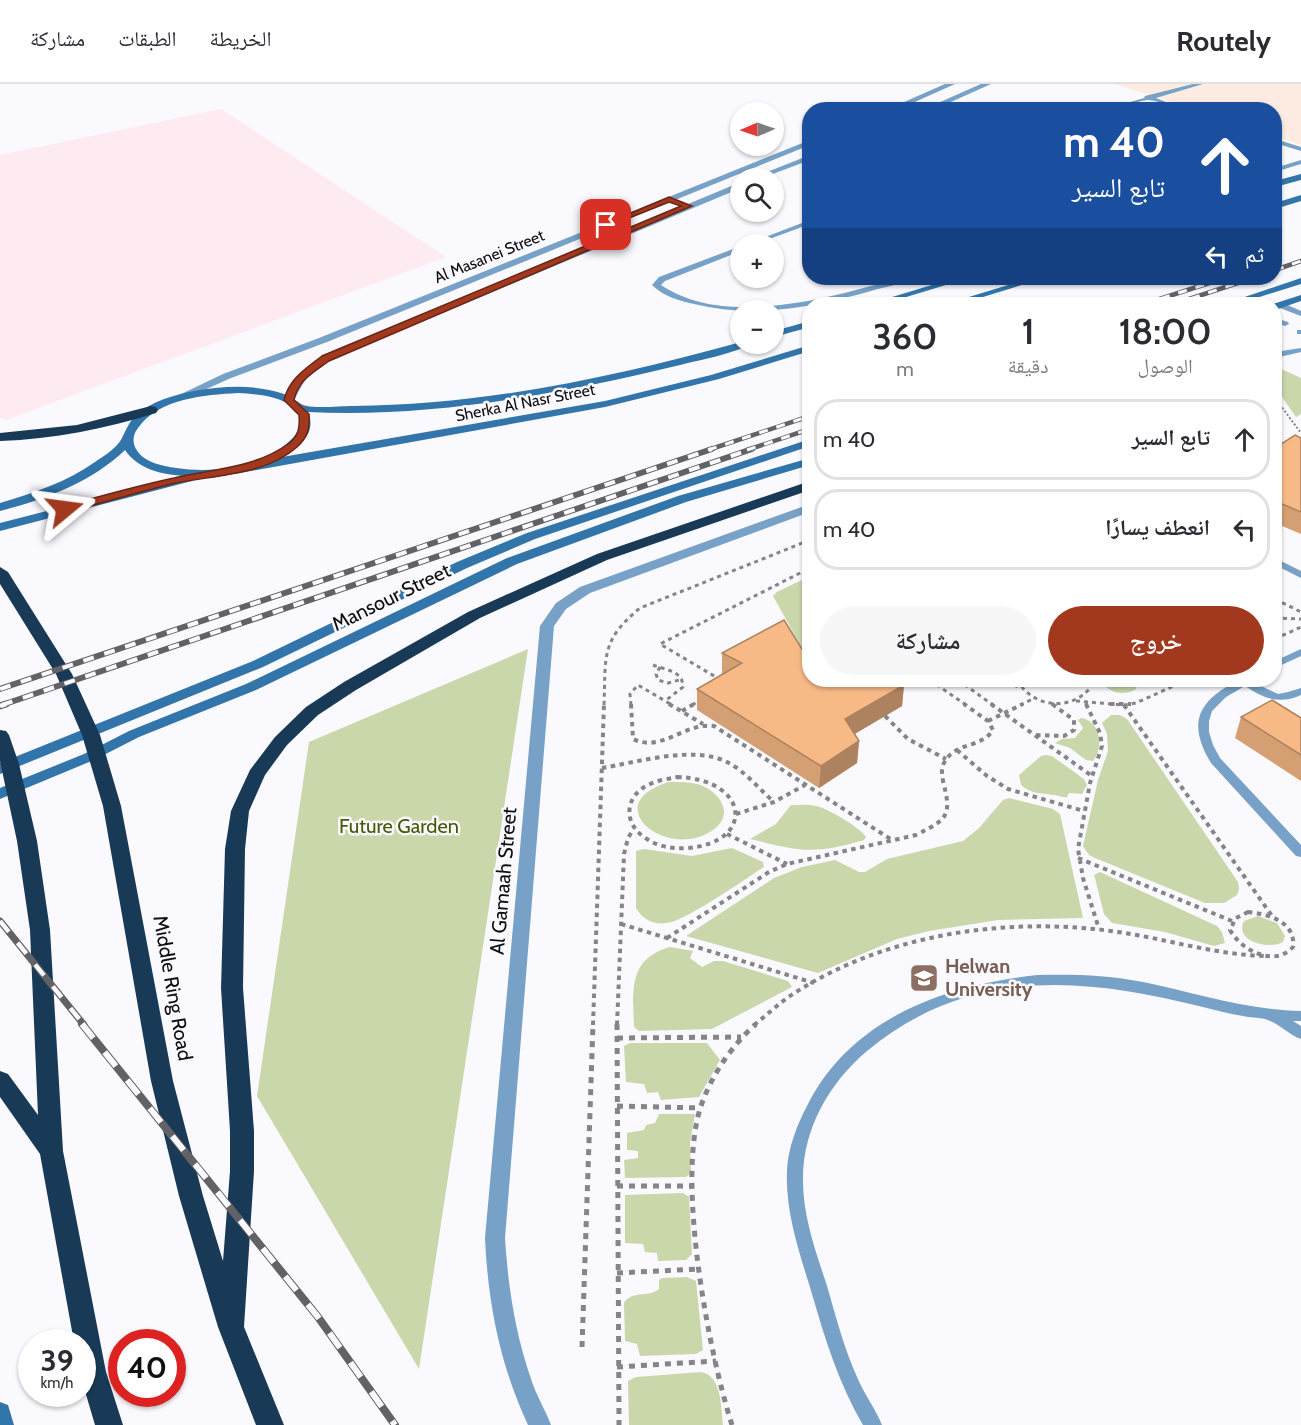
<!DOCTYPE html>
<html lang="ar">
<head>
<meta charset="utf-8">
<style>
	body { margin:0; font-family:Cabin,"Noto Naskh Arabic",sans-serif; background:#f7f7f7; color:#2b2b33; direction:rtl; height:100vh; display:flex; flex-direction:column; font-size:22px; white-space:nowrap }
	* { box-sizing:border-box; margin:0 }
	p { font-size:20px; color:#7c7c81 }
	.icon { flex:none; width:33px; height:33px; fill:none; stroke:currentColor; stroke-width:2; stroke-linecap:round; stroke-linejoin:round }
	.map { position:relative; flex:1; overflow:hidden; direction:ltr }
	.details { position:absolute; left:802px; top:213px; width:480px; height:390px; display:flex; flex-direction:column; background:#fff; border-radius:24px; box-shadow:0 2px 4px #0004; direction:rtl }
	.details>* { flex:none }
	.top-card { position:absolute; left:802px; top:18px; width:480px; height:183px; border-radius:24px; box-shadow:0 2px 4px #0004; direction:rtl; background:#1a4fa0; color:#fff; overflow:hidden }
	.needle { width:39px; rotate:268deg }
	.tools { position:absolute; left:730px; top:18px; display:grid; gap:12px }
	.tools a { display:grid; place-items:center; width:54px; height:54px; border-radius:50%; background:#fff; box-shadow:0 2px 4px #0004; font-size:30px }
	.speed { position:absolute; left:18px; top:1245px; display:flex; gap:12px; font-size:30px; font-weight:700; text-align:center }
	.speed>* { display:grid; place-content:center; width:78px; height:78px; border-radius:50%; background:#fff; box-shadow:0 2px 4px #0004; line-height:1 }
	.speed small { font-size:15px; font-weight:400 }
	.speed .limit { border:9px solid #d22; background:#fff; color:#111 }
	.pin { position:absolute; display:grid; place-items:center; width:51px; height:51px; color:#fff; margin:-26px; border-radius:12px; box-shadow:0 3px 9px #0006 }
	.me { position:absolute; width:66px; margin:-33px; rotate:74deg; stroke-linejoin:round; filter:drop-shadow(0 0 4px #0008) }
	.turn { display:flex; align-items:center; gap:21px; height:126px; padding:0 18px; font-size:27px }
	.turn .icon { width:78px; height:78px; stroke-width:2.5 }
	.turn b { display:block; font-size:42px; line-height:51px }
	.then { display:flex; align-items:center; height:57px; padding:0 18px; background:#0003; gap:12px; font-size:22px }
	.eta { display:flex; justify-content:space-evenly; align-items:center; height:102px; text-align:center }
	.eta b { font-size:36px; font-weight:600; line-height:42px }
	.cta { display:flex; gap:12px; margin-top:auto; padding:12px 18px }
	.cta a { flex:1; height:69px; border-radius:36px; background:#a2391f; color:#fff; font-size:24px; font-weight:600; line-height:69px; text-align:center }
	.cta a+a { background:#f7f7f7; color:#2b2b33 }
	ul { padding:0; list-style:none }
	li { display:flex; align-items:center; gap:18px; height:81px; margin:0 12px 9px; padding:0 6px; border:3px solid #e1e1e2; border-radius:24px }
	li div { flex:1 }
	li b { display:block; font-size:22px }
	li em { font-style:normal }
	header { display:flex; align-items:center; gap:36px; box-sizing:border-box; height:84px; padding:0 30px; background:#fff; border-bottom:2px solid #e1e1e2 }
	header strong { font-size:28px }
	nav { display:flex; gap:33px; margin-inline-start:auto; font-size:21px }
	.map>svg:first-child { display:block }
	.commercial { fill:#feece2 }
	.industrial { fill:#feeaf1 }
	.green { fill:#c9d7ab }
	.lines { fill:none; stroke-linecap:round; stroke-linejoin:round }
	.path-far3 { stroke:#858488; stroke-width:2; stroke-dasharray:2 2; stroke-linecap:butt }
	.path-far2 { stroke:#858488; stroke-width:3; stroke-dasharray:4 4; stroke-linecap:butt }
	.path-far1 { stroke:#858488; stroke-width:4; stroke-dasharray:4.5 4.5; stroke-linecap:butt }
	.path { stroke:#858488; stroke-width:5; stroke-dasharray:6 6; stroke-linecap:butt }
	.lane { fill:#77a1c6; fill-rule:evenodd }
	.street { fill:#77a1c6; fill-rule:evenodd }
	.secondary { fill:#3175aa; fill-rule:evenodd }
	.highway { fill:#183a56; fill-rule:evenodd }
	.rail-far3-casing { stroke:#626165; stroke-width:4.5 }
	.rail-far2-casing { stroke:#626165; stroke-width:6 }
	.rail-far1-casing { stroke:#626165; stroke-width:7 }
	.rail-casing { stroke:#626165; stroke-width:8 }
	.rail-far3 { stroke:#faf9fe; stroke-width:3; stroke-dasharray:9; stroke-linecap:butt }
	.rail-far2 { stroke:#faf9fe; stroke-width:4; stroke-dasharray:11; stroke-linecap:butt }
	.rail-far1 { stroke:#faf9fe; stroke-width:4.5; stroke-dasharray:14; stroke-linecap:butt }
	.rail { stroke:#faf9fe; stroke-width:6; stroke-dasharray:18; stroke-linecap:butt }
	.wall { fill:#d49f73 }
	.shaded-wall { fill:#ad825e }
	.building { fill:#f7b986; stroke:#ad825e; stroke-width:1.5 }
	.route { fill:#a2391f; stroke:#692514; stroke-width:1.5 }
	.labels { text-anchor:middle; stroke-width:5; stroke-linejoin:round; paint-order:stroke }
	.far-street-label { font-size:16px; fill:#0e0d10; stroke:#faf9fe }
	.street-label { font-size:20px; fill:#0e0d10; stroke:#faf9fe }
	.park-label { font-size:20px; fill:#465907; stroke:#faf9fe }
	.education-label { font-size:20px; font-weight:bold; fill:#785e54; stroke:#faf9fe; text-anchor:start }
</style>
</head>
<body>
<header>
<strong>Routely</strong>
<nav><a>الخريطة</a><a>الطبقات</a><a>مشاركة</a></nav>
</header>
<div class="map">
<svg width="1301" height="1341" viewBox="0 0 1301 1341">
	<rect width="100%" height="100%" fill="#faf9fe"/>
	<path class="commercial" d="M 1115,0 L 1301,0 L 1301,61 L 1275,52 L 1275,26 L 1193,25 Z"/>
	<path class="industrial" d="M 221,25 L 446,173 L 6,336 L 0,334 L 0,71 Z"/>
	<path class="green" d="M 1279,284 L 1301,294 L 1301,330 L 1296,333 L 1275,303 L 1275,285 Z
		M 810,492 L 810,571 L 804,568 L 773,512 L 777,508 Z
		M 528,565 L 419,1285 L 257,1012 L 309,658 Z
		M 1101,596 L 1141,596 L 1135,606 C 1123,612 1107,609 1101,596 Z
		M 1111,631 L 1120,631 L 1127,635 L 1238,798 L 1239,805 L 1237,811 L 1224,819 L 1205,819 L 1095,774 L 1089,771 L 1083,762 L 1098,696 L 1108,667 L 1107,650 L 1102,639 Z
		M 1081,634 C 1101,637 1104,663 1093,677 L 1086,676 L 1070,664 L 1055,659 L 1062,655 L 1075,654 L 1083,644 L 1078,636 Z
		M 1046,671 L 1052,672 L 1084,695 L 1087,701 L 1082,710 L 1069,709 L 1067,713 C 1061,714 1059,711 1053,711 C 1040,709 1031,710 1021,701 L 1019,691 L 1041,672 Z
		M 669,698 C 679,698 688,698 697,700 C 719,706 736,730 713,746 C 667,778 596,720 669,698 Z
		M 1009,714 L 1053,725 L 1060,730 L 1083,834 L 998,836 L 929,847 L 897,855 L 818,889 L 686,852 L 774,794 L 802,783 L 835,776 L 859,788 L 865,788 L 887,775 L 963,757 L 979,744 L 1003,716 Z
		M 791,721 C 799,721 808,720 816,722 C 827,724 861,744 866,753 L 864,756 C 813,771 800,767 750,755 L 776,740 Z
		M 732,764 L 763,778 L 764,783 C 745,795 686,837 667,839 C 654,841 643,836 636,824 L 636,767 L 644,765 L 692,772 Z
		M 1100,788 L 1217,842 L 1222,848 L 1225,859 L 1214,862 L 1165,848 L 1112,839 L 1104,830 L 1095,794 L 1094,791 Z
		M 1258,832 L 1277,839 L 1285,852 L 1283,858 C 1269,866 1234,858 1244,837 Z
		M 670,863 L 693,867 L 690,874 L 702,883 L 714,877 L 723,877 L 788,897 L 792,903 L 712,945 L 639,947 L 634,943 C 633,908 627,875 670,863 Z
		M 630,959 L 707,959 L 720,976 L 699,1013 L 661,1016 L 658,1008 L 647,1009 L 644,1000 L 626,998 L 624,962 Z
		M 659,1030 L 695,1030 L 690,1059 L 691,1089 L 686,1093 L 625,1094 L 624,1076 L 638,1074 L 638,1067 L 627,1066 L 627,1049 L 644,1046 L 646,1041 L 655,1039 Z
		M 683,1109 L 689,1113 L 692,1170 L 686,1176 L 658,1177 L 657,1169 L 645,1168 L 643,1160 L 625,1159 L 625,1111 Z
		M 687,1193 L 696,1197 L 703,1266 L 696,1270 L 640,1272 L 637,1260 L 625,1257 L 624,1219 C 632,1206 648,1214 659,1205 L 659,1196 L 662,1194 Z
		M 701,1288 C 722,1291 721,1324 723,1341 L 629,1341 L 628,1297 L 636,1293 Z"/>
	<g class="lines">
		<path class="path-far3" d="M 1275,314 L 1301,349"/>
		<path class="path-far2" d="M 1275,446 L 1277,444
			M 1275,515 L 1301,528
			M 1275,534 L 1301,535
			M 1275,555 L 1301,543
			M 653,581 C 666,586 683,587 683,603 L 665,617
			M 660,583 L 656,590 L 658,596 L 668,599 L 683,595
			M 721,596 L 660,560 L 810,484
			M 930,596 L 966,621
			M 958,596 L 993,621
			M 999,596 L 1019,603
			M 1017,596 C 1033,624 1071,628 1091,603 L 1089,596
			M 1076,617 L 1124,621 L 1136,619 L 1187,596
			M 1051,619 L 1054,621
			M 1086,619 L 1087,621
			M 604,621 C 606,573 600,557 640,524 L 810,456
			M 631,621 L 630,610 L 638,601 L 672,621
			M 692,621 L 699,617
			M 1020,621 L 1035,614"/>
		<path class="path-far1" d="M 631,620 L 633,655 C 661,669 685,638 714,642 L 892,756
			M 669,620 L 703,640
			M 991,620 L 1092,692
			M 1086,620 L 1100,649 L 1102,662 L 1090,699 L 1078,765 L 1083,794 L 1099,845
			M 1110,620 L 1131,620
			M 1124,621 L 1272,832
			M 682,627 L 694,620
			M 885,632 L 908,655 L 946,675
			M 988,637 L 1023,620
			M 1036,651 L 1064,652 L 1074,646 L 1074,636 L 1052,620
			M 957,666 L 987,692 L 1008,705 L 1084,727
			M 602,684 C 638,678 694,661 727,678 C 745,687 759,705 774,718
			M 677,693 C 750,695 756,759 687,764 C 673,765 659,763 647,755 C 623,741 623,712 650,700 C 658,696 669,695 677,693 Z
			M 736,730 L 774,718 L 805,701
			M 727,750 L 787,780
			M 1078,774 L 1232,837
			M 1248,828 C 1269,830 1296,838 1293,863 C 1274,884 1241,866 1230,846 L 1236,834 Z
			M 621,840 L 814,899
			M 667,854 L 769,788 L 787,780 L 916,751 C 948,735 952,732 943,697 C 942,691 941,684 944,679 C 954,658 982,664 993,646 L 988,637 L 964,620
			M 593,941 L 604,620
			M 617,941 L 624,770 L 628,754 L 633,746
			M 754,941 C 767,931 779,919 793,910 C 887,849 1009,832 1118,848 C 1167,855 1216,871 1266,872"/>
		<path class="path" d="M 617,940 L 619,1341
			M 617,954 L 741,953
			M 617,1022 L 701,1024
			M 617,1102 L 693,1102
			M 617,1189 L 698,1185
			M 582,1263 L 593,940
			M 617,1283 L 716,1277
			M 732,1341 C 708,1266 676,1096 701,1022 C 711,992 732,961 756,940"/>
		<path class="lane" d="M 1193,0 L 1203,0 L 1156,14 L 1186,26 C 1172,26 1158,15 1147,16 C 1132,18 1119,26 1103,26 L 1144,14 L 1145,12 Z
			M 1275,55 L 1301,63 L 1301,67 L 1275,59 Z
			M 1301,76 L 1301,80 L 1275,88 L 1275,84 Z
			M 810,136 L 810,140 L 756,160 L 747,160 Z
			M 741,162 L 741,167 L 665,197 L 661,201 C 726,245 832,213 900,194 L 911,194 C 900,201 884,203 871,207 C 813,223 754,235 694,220 C 679,217 663,212 652,201 L 659,193 Z
			M 1277,219 L 1283,219 L 1301,227 L 1301,232 L 1277,223 Z
			M 1275,234 L 1288,238 L 1289,240 L 1285,242 L 1275,239 Z
			M 1297,246 L 1301,246 L 1301,250 L 1297,250 Z
			M 1301,264 L 1301,268 L 1275,274 L 1275,268 Z
			M 1275,474 L 1301,487 L 1301,494 L 1275,481 Z
			M 1301,565 L 1301,572 L 1275,584 L 1275,577 Z
			M 1239,596 L 1252,596 L 1263,603 L 1278,610 L 1288,608 L 1301,604 L 1301,611 C 1279,621 1263,614 1245,602 L 1226,613 L 1212,627 L 1209,637 L 1209,648 L 1213,661 L 1220,674 L 1301,761 L 1301,773 L 1296,772 L 1211,679 C 1186,638 1199,616 1239,596 Z
			M 1037,891 C 1072,890 1108,891 1143,898 C 1196,909 1246,926 1301,927 L 1301,937 L 1293,937 L 1301,942 L 1301,955 C 1289,951 1281,941 1270,937 C 1263,933 1251,934 1243,932 C 1230,930 1216,926 1203,923 C 1083,893 970,882 867,967 C 829,999 802,1046 803,1097 C 803,1133 816,1168 827,1202 C 836,1233 844,1264 857,1293 C 864,1310 875,1324 882,1341 L 863,1341 C 839,1300 825,1255 812,1210 C 800,1170 785,1129 787,1086 C 788,1064 797,1041 807,1022 C 851,934 945,901 1037,891 Z"/>
		<path class="street" d="M 945,0 L 955,0 L 897,26 L 886,26 Z
			M 981,0 L 991,0 L 933,26 L 922,26 Z
			M 810,56 L 810,61 L 327,258 L 231,294 L 182,316 L 178,317 L 173,314 L 223,290 L 319,254 Z
			M 810,71 L 810,76 L 762,94 L 752,94 Z
			M 741,98 L 741,104 L 330,276 L 306,294 L 293,318 L 285,318 L 284,316 L 294,295 L 322,272 Z
			M 810,420 L 810,428 L 590,509 L 566,525 L 554,542 L 505,1154 C 508,1202 515,1249 531,1295 C 536,1311 545,1325 551,1341 L 528,1341 C 500,1281 488,1220 485,1154 L 540,542 L 556,519 L 580,503 Z"/>
		<path class="secondary" d="M 1301,90 L 1301,96 L 1275,103 L 1275,97 Z
			M 1301,111 L 1301,117 L 1275,125 L 1275,119 Z
			M 955,194 L 969,194 L 883,220 L 869,220 Z
			M 1031,194 L 1045,194 L 960,220 L 946,220 Z
			M 1301,194 L 1301,200 L 1237,220 L 1224,220 Z
			M 1301,211 L 1301,217 L 1275,226 L 1275,220 L 1273,220 Z
			M 810,237 L 810,243 L 774,253 L 774,247 Z
			M 741,258 L 749,260 C 738,269 695,277 680,281 C 559,310 433,334 308,328 C 317,349 300,363 282,373 L 605,317 L 711,291 L 810,261 L 810,267 L 719,295 L 605,323 L 234,390 L 193,393 L 192,397 L 0,447 L 0,439 L 183,392 C 160,390 138,385 125,366 C 92,398 44,416 0,427 L 0,419 C 33,409 67,398 95,378 C 104,372 118,363 122,354 C 126,346 129,338 136,331 C 152,317 174,311 194,307 C 223,302 255,300 284,310 C 291,312 297,318 303,321 C 313,325 341,322 353,322 C 484,321 615,293 741,258 ZM 238,309 C 254,310 272,311 287,319 C 324,340 278,369 257,377 C 232,386 202,388 176,384 C 162,382 143,378 136,365 C 132,358 133,350 138,344 C 159,314 205,311 238,309 Z
			M 810,355 L 810,362 L 535,455 L 467,484 L 263,583 L 0,690 L 0,679 L 253,577 L 457,478 L 527,449 Z
			M 810,374 L 810,381 L 686,418 L 517,480 L 256,606 L 139,653 L 94,676 L 0,715 L 0,704 L 84,670 L 129,647 L 246,600 L 507,474 L 678,412 Z
			M 0,1318 L 8,1321 L 14,1341 L 0,1341 Z"/>
		<path class="highway" d="M 151,322 L 156,323 L 158,326 L 156,329 C 105,345 54,355 0,357 L 0,349 L 77,341 Z
			M 810,397 L 810,406 L 607,476 L 480,534 L 356,606 L 318,631 L 287,661 L 265,691 L 249,727 L 245,765 L 243,904 L 254,1047 L 254,1087 L 244,1243 L 284,1341 L 256,1341 L 218,1243 L 179,1112 L 151,997 L 103,722 L 82,651 L 56,590 L 0,500 L 0,483 L 8,488 L 72,590 L 100,651 L 121,722 L 173,997 L 203,1112 L 223,1177 L 230,1087 L 230,1047 L 221,904 L 225,765 L 231,727 L 250,686 L 275,653 L 306,623 L 344,598 L 468,528 L 597,470 Z
			M 0,646 L 6,647 L 9,651 L 19,680 L 37,757 L 50,846 L 63,1067 L 106,1288 L 123,1341 L 95,1341 L 82,1297 L 82,1258 L 74,1258 L 40,1070 L 0,1013 L 0,987 L 8,990 L 38,1031 L 30,846 L 17,757 L 0,677 Z"/>
		<g class="rail-far3-casing">
			<path id="rail-far3" d="M 1275,186 L 1301,177
				M 1144,220 L 1225,194
				M 1174,220 L 1253,194
				M 708,366 L 810,332
				M 747,366 L 810,345"/>
		</g>
		<g class="rail-far2-casing">
			<path id="rail-far2" d="M 0,605 L 712,365
				M 2,621 L 752,365"/>
		</g>
		<g class="rail-far1-casing">
			<path id="rail-far1" d="M 0,622 L 6,620
				M 0,837 L 84,941"/>
		</g>
		<g class="rail-casing">
			<path id="rail" d="M 82,940 L 318,1233 L 395,1341"/>
		</g>
		<use href="#rail-far3" class="rail-far3"/>
		<use href="#rail-far2" class="rail-far2"/>
		<use href="#rail-far1" class="rail-far1"/>
		<use href="#rail" class="rail"/>
	</g>
	<path class="wall" d="M 1301,354 L 1301,450 L 1275,439 L 1275,364 Z
		M 722,569 L 810,596 L 904,601 L 902,622 L 854,650 L 859,657 L 857,679 L 819,704 L 697,626 L 697,605 L 722,591 Z
		M 1241,633 L 1301,634 L 1301,697 L 1235,654 Z"/>
	<path class="shaded-wall" d="M 904,601 L 902,622 L 843,657 L 845,635 Z
		M 859,657 L 857,679 L 819,704 L 821,682 Z"/>
	<path class="building" d="M 1295,351 L 1301,354 L 1301,428 L 1275,417 L 1275,364 Z
		M 784,536 L 810,578 L 810,596 L 894,596 L 904,601 L 845,635 L 859,657 L 821,682 L 697,605 L 742,579 L 722,569 Z
		M 1272,616 L 1301,634 L 1301,671 L 1241,633 Z"/>
	<path class="route" d="M 669,113 L 692,122 L 329,277 C 314,288 298,296 294,316 L 309,330 C 310,344 308,353 297,363 C 266,391 215,391 176,399 C 139,408 102,419 65,429 L 59,425 L 61,423 C 98,413 136,402 174,394 C 212,385 255,384 288,360 C 299,352 300,343 299,331 L 284,316 C 289,295 305,285 322,272 L 681,122 L 669,118 L 609,142 L 602,141 Z"/>
	<defs>
		<g id="university-square" transform="scale(1.5)"><rect x="-9" y="-9" width="18" height="18" rx="4" fill="#8d6e63" stroke="#faf9fe"/><path d="M0-5L7-2L0 1L-7-2ZM-4 1L0 2.5L4 1V4Q0 6-4 4Z" fill="#fff"/></g>
	</defs>
	<g fill-rule="evenodd">
		<use href="#university-square" x="924" y="894"/>
	</g>
	<g class="labels">
		<g class="far-street-label">
			<text transform="translate(489 172) rotate(-22)" y="6">Al Masanei Street</text>
			<text transform="translate(525 318) rotate(-11)" y="6">Sherka Al Nasr Street</text>
		</g>
		<g class="street-label">
			<text transform="translate(391 513) rotate(-26)" y="7">Mansour Street</text>
			<text transform="translate(503 797) rotate(-85)" y="7">Al Gamaah Street</text>
			<text transform="translate(173 904) rotate(80)" y="7">Middle Ring Road</text>
		</g>
		<g class="park-label">
			<text x="399" y="749">Future Garden</text>
		</g>
		<g class="education-label">
			<text x="945" y="889">Helwan<tspan x="945" dy="23">University</tspan></text>
		</g>
	</g>
</svg>
<div class="tools">
<a><svg class="needle" viewBox="-14 -14 28 28"><path d="M0-13l5 13h-10z" fill="#e53935"/><path d="M0 13l5-13h-10z" fill="#7c7c81"/></svg></a>
<a><svg class="icon" aria-label="search" viewBox="0 0 24 24"><circle cx="10" cy="10" r="6"/><path d="M15 15l6 6"/></svg></a>
<a>+</a>
<a>−</a>
</div>
<div class="speed"><div>39<small>km/h</small></div><div class="limit">40</div></div>
<div class="pin" style="left:606px;top:141px;background:#d93025"><svg class="icon" aria-label="arrive" viewBox="0 0 24 24"><path d="M6 21V4h12l-3 4 3 4H6"/></svg></div>
<svg class="me" style="left:65px;top:425px" viewBox="-20 -20 40 40"><path d="M0-17L14 15 0 8-14 15z" fill="#a2391f" stroke="#fff" stroke-width="4"/></svg>
<div class="top-card">
<div class="turn"><svg class="icon" aria-label="ahead" viewBox="0 0 24 24"><path d="M12 20V5M6 11l6-6 6 6"/></svg><div><b>40 m</b>تابع السير</div></div>
<div class="then">ثم<svg class="icon" aria-label="left" viewBox="0 0 24 24"><path d="M17 20v-9H6M10 6l-5 5 5 5"/></svg></div>
</div>
<section class="details">
<div class="eta">
<div><b>18:00</b><p>الوصول</p></div>
<div><b>1</b><p>دقيقة</p></div>
<div><b>360</b><p>m</p></div>
</div>
<ul>
<li><svg class="icon" aria-label="ahead" viewBox="0 0 24 24"><path d="M12 20V5M6 11l6-6 6 6"/></svg><div><b>تابع السير</b></div><em>40 m</em></li>
<li><svg class="icon" aria-label="left" viewBox="0 0 24 24"><path d="M17 20v-9H6M10 6l-5 5 5 5"/></svg><div><b>انعطف يسارًا</b></div><em>40 m</em></li>
</ul>
<div class="cta"><a>خروج</a><a>مشاركة</a></div>
</section>
</div>
</body>
</html>
